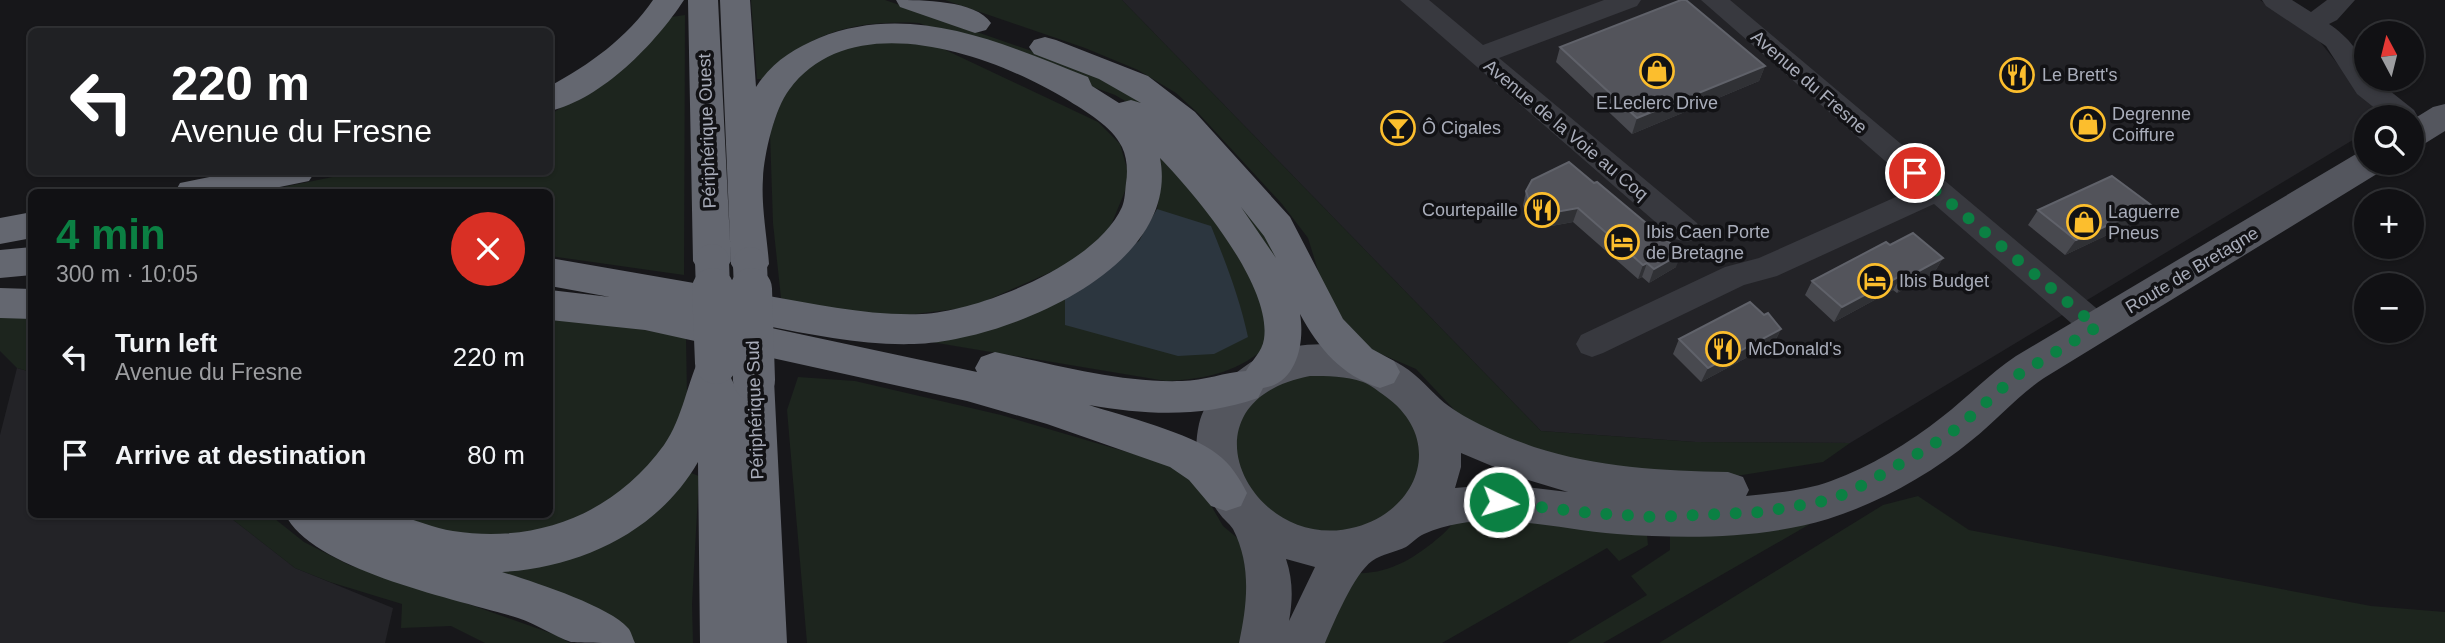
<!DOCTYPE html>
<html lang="en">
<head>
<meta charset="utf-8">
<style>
	body { margin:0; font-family:Arial,sans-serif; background:#1a1a1d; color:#f1f3f6; height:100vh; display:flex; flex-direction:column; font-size:26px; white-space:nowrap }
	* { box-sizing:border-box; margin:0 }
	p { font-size:23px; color:#9c9da0 }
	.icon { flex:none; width:38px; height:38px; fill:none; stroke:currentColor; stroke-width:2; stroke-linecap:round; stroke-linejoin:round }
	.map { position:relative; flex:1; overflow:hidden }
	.drawer { position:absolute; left:28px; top:189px; width:525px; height:329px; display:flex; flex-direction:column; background:#111114; border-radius:10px; box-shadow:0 2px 5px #0004,0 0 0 2px #303134 }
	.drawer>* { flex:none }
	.guide { position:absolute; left:28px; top:28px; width:525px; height:147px; border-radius:10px; box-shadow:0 2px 5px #0004,0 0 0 2px #303134; background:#202124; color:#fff; overflow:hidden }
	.needle { width:46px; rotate:353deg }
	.controls { position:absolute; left:2354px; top:21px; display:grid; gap:14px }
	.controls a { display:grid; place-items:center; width:70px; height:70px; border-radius:50%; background:#111114; box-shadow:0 2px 5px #0004,0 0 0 2px #303134; font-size:35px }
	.pin { position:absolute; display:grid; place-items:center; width:60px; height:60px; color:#fff; margin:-30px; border:4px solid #fff; border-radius:50%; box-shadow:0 2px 7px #0007 }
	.me { position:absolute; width:77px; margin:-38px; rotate:95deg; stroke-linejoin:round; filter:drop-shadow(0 0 5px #0008) }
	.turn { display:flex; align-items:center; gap:24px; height:147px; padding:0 28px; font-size:32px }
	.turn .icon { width:91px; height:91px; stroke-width:2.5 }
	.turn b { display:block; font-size:49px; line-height:60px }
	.round { display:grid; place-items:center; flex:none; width:74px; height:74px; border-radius:37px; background:#1a1a1d }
	.summary { display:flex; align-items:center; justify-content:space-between; height:119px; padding:0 28px }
	h1 { font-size:42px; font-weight:700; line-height:52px; color:#0b8043 }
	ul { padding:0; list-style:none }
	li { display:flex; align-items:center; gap:21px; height:98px; padding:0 28px }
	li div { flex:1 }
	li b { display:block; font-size:26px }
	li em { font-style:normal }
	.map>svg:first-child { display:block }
	.built { fill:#232327 }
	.green { fill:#1d251e }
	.water { fill:#2c363f }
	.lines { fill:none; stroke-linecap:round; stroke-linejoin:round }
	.minor { fill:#38393f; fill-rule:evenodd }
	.major { fill:#54565e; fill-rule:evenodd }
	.highway { fill:#646770; fill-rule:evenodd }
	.highway-bridge-far1 { stroke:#646770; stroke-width:34 }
	.highway-bridge { stroke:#646770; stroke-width:42 }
	.wall { fill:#48494f }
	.shaded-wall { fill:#303135 }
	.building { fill:#53545b; stroke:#60626a; stroke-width:2 }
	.route { stroke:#0b8043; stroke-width:12; stroke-dasharray:0 21.6 }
	.labels { text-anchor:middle; stroke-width:7; stroke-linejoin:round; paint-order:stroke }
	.poi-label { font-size:18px; fill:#a9adba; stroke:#121215; text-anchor:start }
	.street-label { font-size:18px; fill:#a9adba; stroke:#121215 }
</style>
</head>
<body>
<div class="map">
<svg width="2445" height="643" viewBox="0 0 2445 643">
	<rect width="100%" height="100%" fill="#17171a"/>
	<path class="built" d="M 1122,0 L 2260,0 L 2317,38 L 2352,82 L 2389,117 L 2366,117 L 2366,132 L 1850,443 L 1695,442 L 1541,431 Z
		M 17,368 L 31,372 L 32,514 L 227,515 L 295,568 L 393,608 L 385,643 L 0,643 L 0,435 Z"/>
	<path class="green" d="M 751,0 L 885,0 L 1081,68 L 1144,98 L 1256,214 L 1293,284 L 1144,112 L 1115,95 L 919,23 C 855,20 809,31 764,79 L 757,79 Z
		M 945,0 L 1122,0 L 1541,431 L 1695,442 L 1850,443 L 1823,462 L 1736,476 L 1594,466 L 1503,438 L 1461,417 L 1416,369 L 1360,345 L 1328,303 L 1308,238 L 1282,204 L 1200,115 L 1176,93 L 1138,70 L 1085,48 Z
		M 685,15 L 684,275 L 550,256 L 550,192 L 259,192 L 357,172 L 550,172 L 550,115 L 616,70 L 671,17 Z
		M 889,39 L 937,46 L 1098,122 L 1120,144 L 1130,179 L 1109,230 L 1071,263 L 972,307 L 899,316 L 810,307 L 781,298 L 773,223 L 770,133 L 789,81 L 831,51 Z
		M 1152,143 L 1192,183 L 1262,286 L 1271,343 C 1239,372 1208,379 1166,381 L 931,342 L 984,331 L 1065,299 L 1139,241 L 1157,209 L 1161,184 Z
		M 550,314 L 686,337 L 687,396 L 672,440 L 639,484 L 555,529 L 500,539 L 452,534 L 394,515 L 550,514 Z
		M 31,316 L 31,372 L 17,368 L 0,351 L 0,317 Z
		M 1327,373 L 1357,377 L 1407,408 L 1427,459 L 1406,508 L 1350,535 L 1285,525 L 1240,483 C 1239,469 1232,441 1235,429 C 1246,389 1292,377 1327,373 Z
		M 798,377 L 855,381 L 1001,415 L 1178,467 L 1195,478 L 1223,526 L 1253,551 L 1249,643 L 807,643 L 787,410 Z
		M 691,473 L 699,476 L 692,604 L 693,643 L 631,643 L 578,609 L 465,566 L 676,487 Z
		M 1918,496 L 1969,530 L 2371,606 L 2445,612 L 2445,643 L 1659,643 L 1883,505 Z
		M 227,515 L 270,515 L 304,542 L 349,565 L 474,606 L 556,635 L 570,643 L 485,643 L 451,626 L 401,628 L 402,604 L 330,582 L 295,568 Z
		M 1468,515 L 1647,535 L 1648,545 L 1619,561 L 1607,548 L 1442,643 L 1317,643 L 1354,573 C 1390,575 1416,557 1442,535 C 1453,525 1452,521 1468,515 Z
		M 1810,524 L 1603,643 L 1567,643 L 1647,595 L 1631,576 L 1670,550 L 1670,534 Z"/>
	<path class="water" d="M 1157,209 L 1211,226 C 1226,263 1240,299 1248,337 L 1214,354 L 1178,356 L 1065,325 L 1065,299 L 1139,241 Z"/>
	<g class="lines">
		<path class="minor" d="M 1400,0 L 1429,0 L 1483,45 L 1604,0 L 1641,0 L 1637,6 L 1499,58 L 1697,223 L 1701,231 L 1697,239 L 1686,242 L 1675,239 Z
			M 1701,0 L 1730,0 L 2108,318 L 2113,327 L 2108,336 L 2097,339 L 2086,336 L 1934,204 L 1777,276 L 1744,285 L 1603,353 L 1592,357 L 1581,353 L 1576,344 L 1581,335 L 1725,267 L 1759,258 L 1916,188 Z
			M 2262,0 L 2292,0 L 2311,12 L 2327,0 L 2355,0 L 2337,20 L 2329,24 C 2347,36 2366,56 2366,79 L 2375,79 L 2414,110 L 2418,117 L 2414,124 L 2412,124 L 2412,117 L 2386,117 L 2357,94 L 2326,46 L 2266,6 Z"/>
		<path class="major" d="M 2445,104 L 2445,131 L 2424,144 L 2412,148 L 2412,120 L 2433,107 Z
			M 2366,151 L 2366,163 L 2385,163 L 2380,172 L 2044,378 C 2017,396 1997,420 1972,440 C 1931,474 1879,503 1828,519 C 1761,539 1687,539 1617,534 C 1554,529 1485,507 1424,534 C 1417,537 1412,543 1406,547 C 1396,552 1382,554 1372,561 C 1354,574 1334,622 1325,643 L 1239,643 C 1247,605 1252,566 1233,529 C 1229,523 1223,519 1219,513 C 1199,487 1192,455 1199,424 C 1205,399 1224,381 1244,367 C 1284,336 1353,339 1396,362 C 1415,372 1425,385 1440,399 C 1462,419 1506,437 1534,447 C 1596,467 1663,471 1728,472 L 1743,477 L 1749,490 L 1746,496 C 1774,493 1804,491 1831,481 C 1870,467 1909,443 1942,417 C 1968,397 1989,374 2016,356 L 2356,154 ZM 1310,376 C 1327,376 1346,376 1363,382 C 1371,385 1378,391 1385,396 C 1444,438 1421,509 1356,527 C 1252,556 1173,402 1310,376 ZM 1461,453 L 1518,477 L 1568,492 L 1502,484 L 1455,488 L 1461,467 ZM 1286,559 L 1315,567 L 1289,621 C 1293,599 1293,580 1286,559 Z"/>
		<path class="highway" d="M 653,0 L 684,0 C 656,43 602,99 550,111 L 550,86 C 589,65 627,38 653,0 Z
			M 688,0 L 718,0 L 731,261 L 725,271 L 712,275 L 699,271 L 693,261 Z
			M 720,0 L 750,0 L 756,87 C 771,63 793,49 819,38 C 911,1 1002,43 1088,77 L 1092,86 L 1119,103 L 1131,100 L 1141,103 L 1099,79 L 1034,54 L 1029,47 L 1034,40 L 1045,37 L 1056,40 L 1148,76 L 1195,112 L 1290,217 L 1343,319 L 1372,349 L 1394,361 L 1400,372 L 1394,383 L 1380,388 C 1341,375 1319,349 1300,314 C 1305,342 1297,384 1263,388 L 1258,398 C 1201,418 1147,415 1089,405 C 1123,416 1191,433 1217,454 C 1230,463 1240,479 1247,493 L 1241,506 L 1226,511 L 1211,506 L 1189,480 L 1170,467 L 1047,424 L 967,401 L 645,330 L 550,320 L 550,290 L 610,297 L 550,286 L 550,258 C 621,270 692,283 763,295 C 816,304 868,316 922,314 C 980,311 1097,264 1122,207 C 1125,200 1125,191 1126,183 C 1128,171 1127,157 1122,147 C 1112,126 1085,111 1066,99 C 993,55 852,4 789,90 C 775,108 764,154 763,178 C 761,206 767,236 769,264 L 763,274 L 750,278 L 737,274 L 731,264 ZM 1160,158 C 1195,194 1272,285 1264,339 C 1262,352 1252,360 1246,371 C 1225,372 1204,381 1182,381 C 1119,383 1056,365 995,352 L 981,357 L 975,368 L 977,372 L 725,318 C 787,329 851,346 914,344 C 1002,342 1182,269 1160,158 ZM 1241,207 L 1264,236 L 1276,258 Z
			M 896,0 C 921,0 976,0 991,23 L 986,30 L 975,33 L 900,7 Z
			M 234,172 L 315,172 L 309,181 L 255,192 L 175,192 L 180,183 Z
			M 32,212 L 32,238 L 0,244 L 0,218 Z
			M 32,247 L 32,275 L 0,278 L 0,250 Z
			M 0,288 L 32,289 L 32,319 L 0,318 Z
			M 716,347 L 730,352 L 736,363 L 731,378 L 734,384 L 740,369 L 754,364 L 768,369 L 774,380 L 787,643 L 700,643 L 698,462 C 658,532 579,568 502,572 C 531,581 609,606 628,628 C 631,631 633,639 635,643 C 619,643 585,643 571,642 C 553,636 537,624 518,618 C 461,600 312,571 285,514 C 311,514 338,514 365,514 C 375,514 387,512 397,515 C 416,520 434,528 453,531 C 537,544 614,514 664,445 C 683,418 687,382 702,352 Z"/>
		<path class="highway-bridge-far1" d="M 712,261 L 713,291
			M 750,264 L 751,291"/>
		<path class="highway-bridge" d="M 713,289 L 716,363
			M 751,289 L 754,380"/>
	</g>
	<path class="wall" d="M 1560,47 L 1765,66 L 1759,81 L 1632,134 L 1556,62 Z
		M 1532,180 L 1676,267 L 1649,283 L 1642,277 L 1638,279 L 1573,222 L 1546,227 L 1527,221 L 1523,205 L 1526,191 Z
		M 2151,205 L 2139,220 L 2065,255 L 2028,225 L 2038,210 Z
		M 1890,245 L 1943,258 L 1934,273 L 1897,293 L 1893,290 L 1834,322 L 1805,295 L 1812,281 Z
		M 1781,329 L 1774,343 L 1701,382 L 1673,354 L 1679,339 Z"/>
	<path class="shaded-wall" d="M 1765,66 L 1759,81 L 1632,134 L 1637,118 Z
		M 2151,205 L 2139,220 L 2065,255 L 2076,240 Z
		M 1578,208 L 1573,222 L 1546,227 L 1550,213 Z
		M 1682,253 L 1676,267 L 1649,283 L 1654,269 Z
		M 1943,258 L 1934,273 L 1897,293 L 1906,278 Z
		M 1647,263 L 1642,277 L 1638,279 L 1643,265 Z
		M 1902,275 L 1893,290 L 1834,322 L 1842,307 Z
		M 1781,329 L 1774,343 L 1701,382 L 1708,368 Z"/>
	<path class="building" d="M 1681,0 L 1686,0 L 1765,66 L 1637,118 L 1560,47 Z
		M 1569,162 L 1594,183 L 1597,182 L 1682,253 L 1654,269 L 1647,263 L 1643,265 L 1578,208 L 1550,213 L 1531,207 L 1526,191 L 1532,180 Z
		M 2112,176 L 2151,205 L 2076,240 L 2038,210 Z
		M 1913,233 L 1943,258 L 1906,278 L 1902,275 L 1842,307 L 1812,281 L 1886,242 L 1890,245 Z
		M 1750,302 L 1764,315 L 1768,313 L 1781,329 L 1708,368 L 1679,339 Z"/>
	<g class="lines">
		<path class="route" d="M 1499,502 L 1590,513 L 1654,517 L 1762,512 L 1829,500 L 1852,491 L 1926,449 L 1956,429 L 2016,376 L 2097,327 L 1915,173"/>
	</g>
	<defs>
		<g id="shop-ring" transform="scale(1.75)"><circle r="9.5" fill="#121215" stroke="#fcbe2d" stroke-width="1.5"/><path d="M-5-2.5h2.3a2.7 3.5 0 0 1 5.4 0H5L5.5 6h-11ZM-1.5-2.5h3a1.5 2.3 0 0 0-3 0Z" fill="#fcbe2d"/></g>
		<g id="restaurant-ring" transform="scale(1.75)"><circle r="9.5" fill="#121215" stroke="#fcbe2d" stroke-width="1.5"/><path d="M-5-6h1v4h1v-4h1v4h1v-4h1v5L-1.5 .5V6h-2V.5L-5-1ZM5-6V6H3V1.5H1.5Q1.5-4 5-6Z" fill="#fcbe2d"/></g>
		<g id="bar-ring" transform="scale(1.75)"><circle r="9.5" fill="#121215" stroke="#fcbe2d" stroke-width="1.5"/><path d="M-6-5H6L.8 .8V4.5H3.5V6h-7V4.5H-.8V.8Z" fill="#fcbe2d"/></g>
		<g id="hotel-ring" transform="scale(1.75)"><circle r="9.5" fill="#121215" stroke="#fcbe2d" stroke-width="1.5"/><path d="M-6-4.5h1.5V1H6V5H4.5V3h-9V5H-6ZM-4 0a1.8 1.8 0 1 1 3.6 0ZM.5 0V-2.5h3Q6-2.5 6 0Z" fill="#fcbe2d"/></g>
	</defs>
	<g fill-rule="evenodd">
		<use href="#shop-ring" x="1657" y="71"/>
		<use href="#restaurant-ring" x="2017" y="75"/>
		<use href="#shop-ring" x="2088" y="124"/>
		<use href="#bar-ring" x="1398" y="128"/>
		<use href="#restaurant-ring" x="1542" y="210"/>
		<use href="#shop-ring" x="2084" y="222"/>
		<use href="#hotel-ring" x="1622" y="242"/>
		<use href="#hotel-ring" x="1875" y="281"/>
		<use href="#restaurant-ring" x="1723" y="349"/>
	</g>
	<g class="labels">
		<g class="poi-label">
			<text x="2042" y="81">Le Brett's</text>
			<text x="1657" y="109" text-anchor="middle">E.Leclerc Drive</text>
			<text x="2112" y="120">Degrenne<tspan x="2112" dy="21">Coiffure</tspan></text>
			<text x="1422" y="134">Ô Cigales</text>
			<text x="1518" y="216" text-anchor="end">Courtepaille</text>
			<text x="2108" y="218">Laguerre<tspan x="2108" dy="21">Pneus</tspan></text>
			<text x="1646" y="238">Ibis Caen Porte<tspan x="1646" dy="21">de Bretagne</tspan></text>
			<text x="1899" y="287">Ibis Budget</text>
			<text x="1748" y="355">McDonald's</text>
		</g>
		<g class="street-label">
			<text transform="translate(1809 82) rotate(41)" y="6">Avenue du Fresne</text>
			<text transform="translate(1566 130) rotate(40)" y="6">Avenue de la Voie au Coq</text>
			<text transform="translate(707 131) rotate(-92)" y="6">Périphérique Ouest</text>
			<text transform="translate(2192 270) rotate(-31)" y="6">Route de Bretagne</text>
			<text transform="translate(755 410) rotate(-92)" y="6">Périphérique Sud</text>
		</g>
	</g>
</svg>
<div class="controls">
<a><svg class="needle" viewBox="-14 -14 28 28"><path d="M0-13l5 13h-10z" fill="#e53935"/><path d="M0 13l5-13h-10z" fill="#9c9da0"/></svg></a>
<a><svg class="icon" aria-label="search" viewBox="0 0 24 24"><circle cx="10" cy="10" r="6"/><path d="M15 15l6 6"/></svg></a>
<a>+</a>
<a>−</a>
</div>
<div class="pin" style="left:1915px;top:173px;background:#d93025"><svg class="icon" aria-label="arrive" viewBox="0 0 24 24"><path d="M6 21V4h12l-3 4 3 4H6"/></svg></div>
<svg class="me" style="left:1499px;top:502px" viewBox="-20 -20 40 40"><circle r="17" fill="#0b8043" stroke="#fff" stroke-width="3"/><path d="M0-11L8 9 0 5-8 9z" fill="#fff"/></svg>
<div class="guide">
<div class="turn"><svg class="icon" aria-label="left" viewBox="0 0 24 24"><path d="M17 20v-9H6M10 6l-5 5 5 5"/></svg><div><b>220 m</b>Avenue du Fresne</div></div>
</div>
<section class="drawer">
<div class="summary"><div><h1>4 min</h1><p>300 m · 10:05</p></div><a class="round" style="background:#d93025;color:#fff"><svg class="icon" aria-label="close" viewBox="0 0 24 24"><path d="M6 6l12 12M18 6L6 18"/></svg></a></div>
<ul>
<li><svg class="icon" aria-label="left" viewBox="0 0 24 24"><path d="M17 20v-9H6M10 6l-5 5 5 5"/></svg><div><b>Turn left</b><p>Avenue du Fresne</p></div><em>220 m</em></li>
<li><svg class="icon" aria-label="arrive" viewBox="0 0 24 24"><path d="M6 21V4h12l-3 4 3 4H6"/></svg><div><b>Arrive at destination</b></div><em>80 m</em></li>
</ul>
</section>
</div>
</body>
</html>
